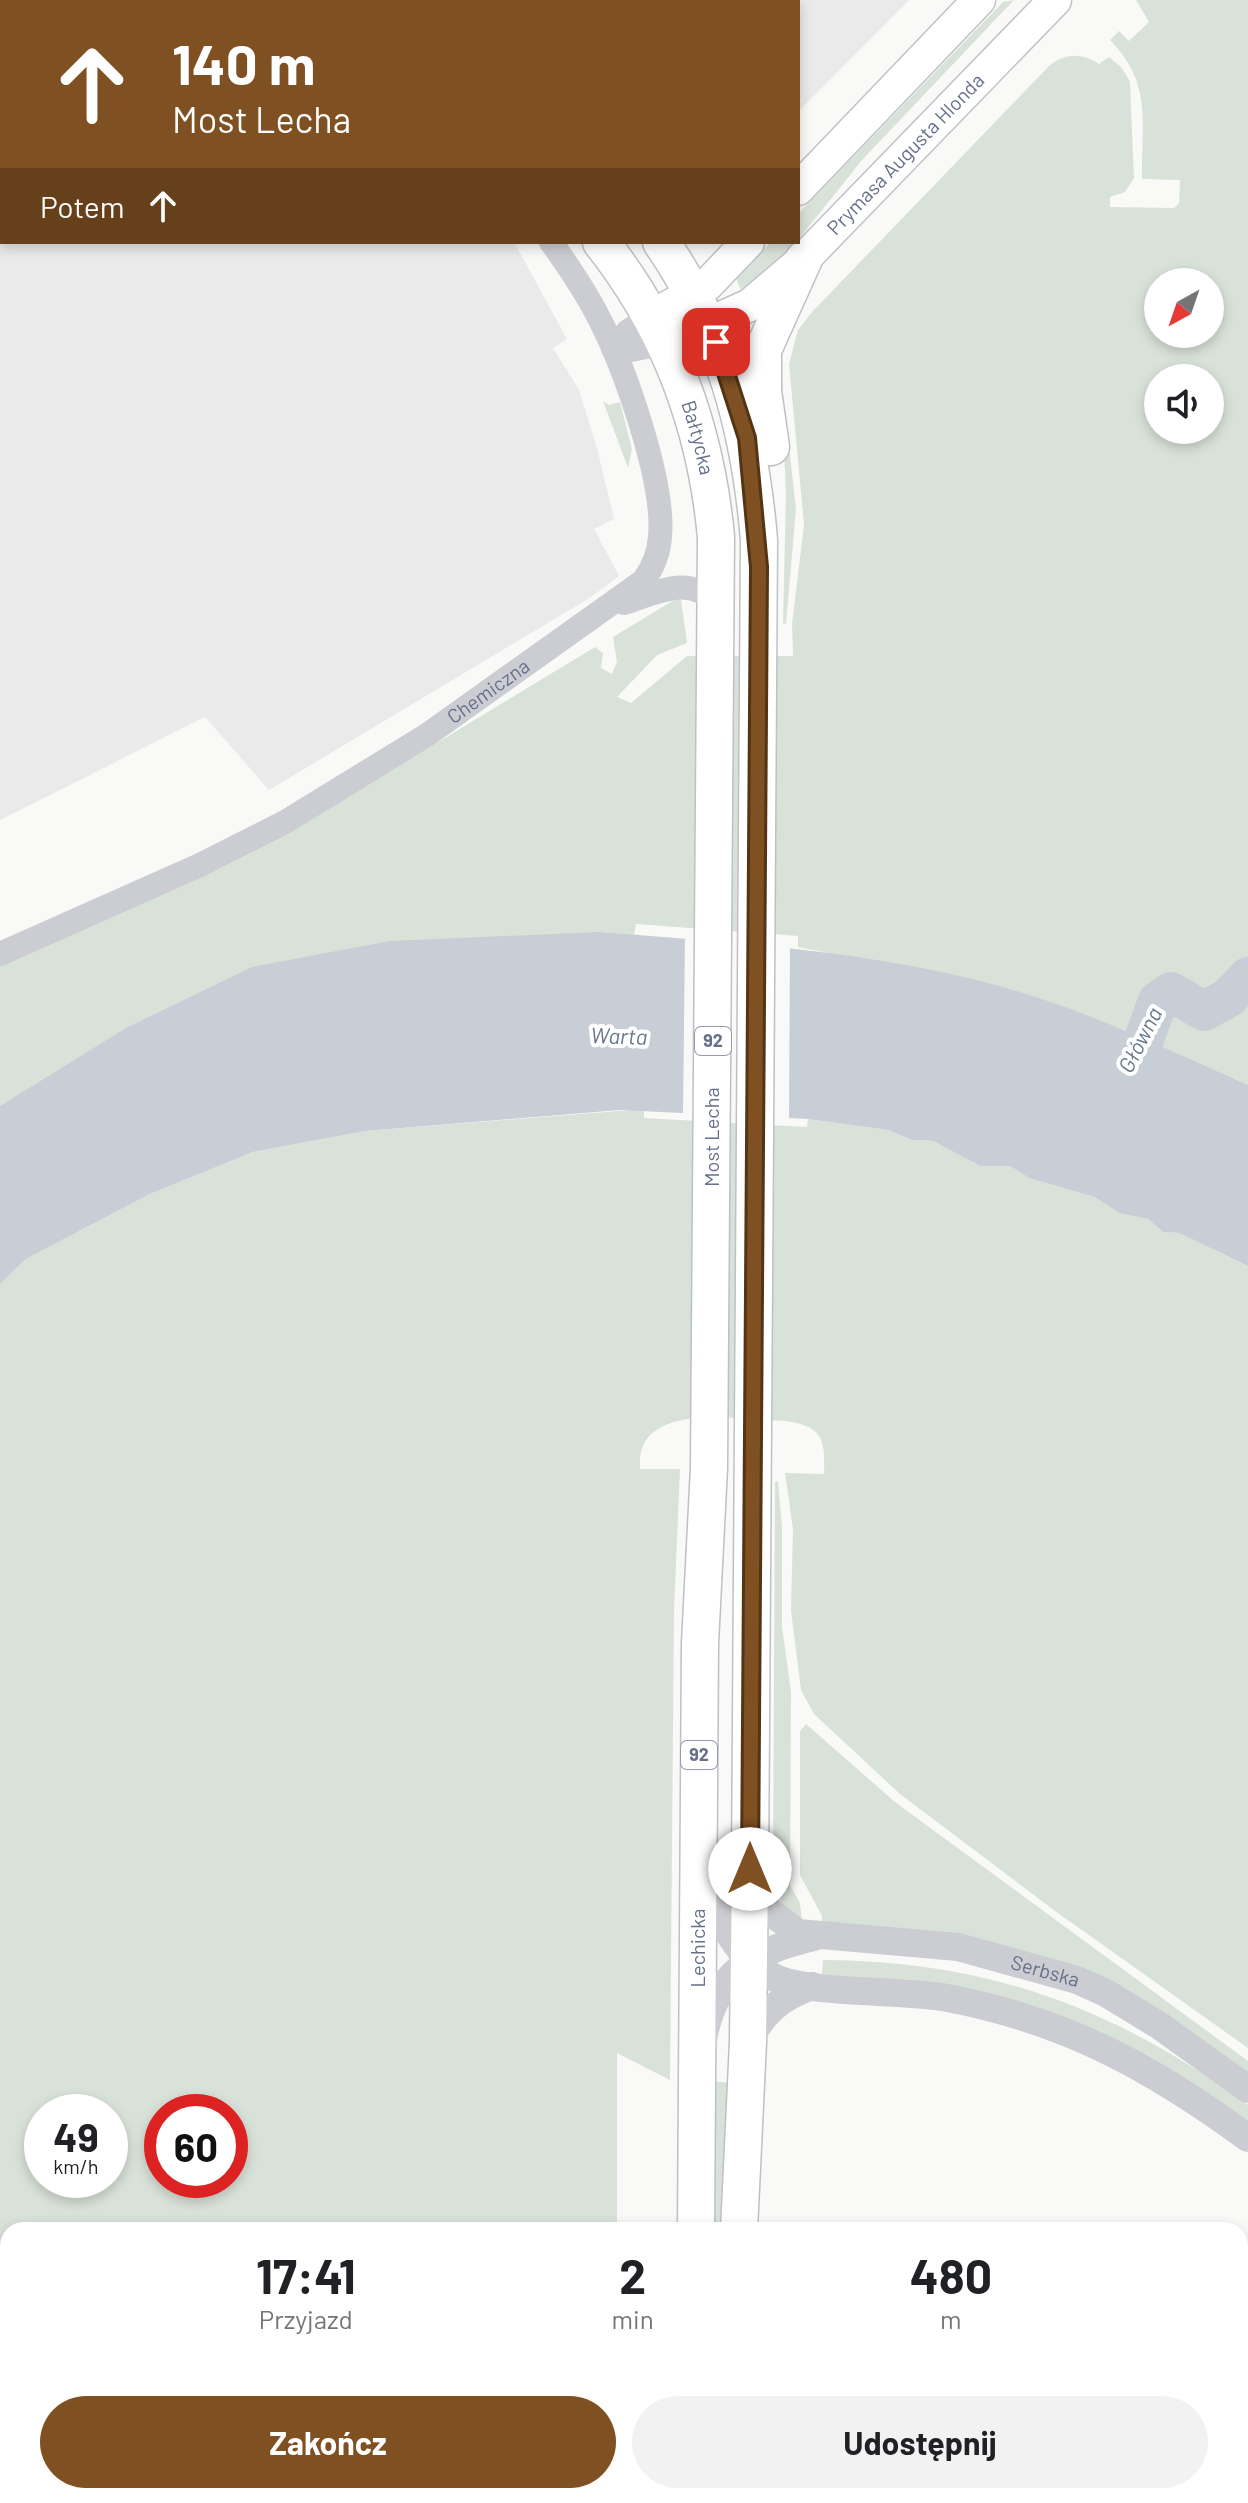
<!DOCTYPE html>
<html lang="pl">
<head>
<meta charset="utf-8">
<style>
	body { margin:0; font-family:Barlow,sans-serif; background:#f2f2f2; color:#202124; height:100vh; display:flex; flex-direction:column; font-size:30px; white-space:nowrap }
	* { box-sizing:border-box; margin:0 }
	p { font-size:26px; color:#757577 }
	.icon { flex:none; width:44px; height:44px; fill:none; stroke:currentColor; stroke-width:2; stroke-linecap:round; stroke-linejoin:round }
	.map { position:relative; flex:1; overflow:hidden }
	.drawer { position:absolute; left:0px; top:2222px; width:1248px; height:282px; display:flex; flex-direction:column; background:#fff; border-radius:24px 24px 0 0; box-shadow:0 4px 12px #0003 }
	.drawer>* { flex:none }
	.guide { position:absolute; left:0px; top:0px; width:800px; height:244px; box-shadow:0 4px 12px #0003; background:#7f5021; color:#fff; overflow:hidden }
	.needle { width:52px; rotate:220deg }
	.controls { position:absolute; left:1144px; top:268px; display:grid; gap:16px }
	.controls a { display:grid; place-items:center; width:80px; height:80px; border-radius:50%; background:#fff; box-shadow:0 4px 12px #0003; font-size:40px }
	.speed { position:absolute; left:24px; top:2094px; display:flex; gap:16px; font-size:40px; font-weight:700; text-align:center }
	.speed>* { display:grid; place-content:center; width:104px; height:104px; border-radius:50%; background:#fff; box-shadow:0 4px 12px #0003; line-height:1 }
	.speed small { font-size:20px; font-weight:400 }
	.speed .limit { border:12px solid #d22; background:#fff; color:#111 }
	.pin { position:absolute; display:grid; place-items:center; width:68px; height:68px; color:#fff; margin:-34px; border-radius:16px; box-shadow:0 4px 12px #0006 }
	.me { position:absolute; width:88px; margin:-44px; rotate:0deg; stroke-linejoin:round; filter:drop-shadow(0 0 6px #0008) }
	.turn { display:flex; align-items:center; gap:28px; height:168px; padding:0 40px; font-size:36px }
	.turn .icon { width:104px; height:104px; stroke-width:2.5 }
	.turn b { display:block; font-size:56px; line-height:68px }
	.then { display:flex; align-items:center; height:76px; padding:0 40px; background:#0003; gap:16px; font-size:30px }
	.eta { display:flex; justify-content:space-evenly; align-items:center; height:136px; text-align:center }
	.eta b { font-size:48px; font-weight:700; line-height:56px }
	.button { display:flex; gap:16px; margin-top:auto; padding:16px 40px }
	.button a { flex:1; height:92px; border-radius:48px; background:#7f5021; color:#fff; font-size:32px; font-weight:700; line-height:92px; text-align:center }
	.button a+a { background:#f2f2f2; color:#202124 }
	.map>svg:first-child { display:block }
	.built { fill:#eaeaea }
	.green { fill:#d9e2d8; fill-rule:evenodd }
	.water { fill:#c7ced6 }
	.pier { fill:#f9faf7 }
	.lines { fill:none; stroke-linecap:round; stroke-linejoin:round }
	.river { stroke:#c7ced6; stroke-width:40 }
	.secondary-casing { stroke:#c0c2c9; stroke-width:35 }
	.primary-casing { stroke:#bec0c5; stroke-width:39 }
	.minor { stroke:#cccdd2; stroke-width:24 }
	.tertiary { stroke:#cccdd2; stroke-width:28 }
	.secondary { stroke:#fff; stroke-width:32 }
	.primary { stroke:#fff; stroke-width:36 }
	.route-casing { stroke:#533415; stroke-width:20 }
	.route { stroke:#7f5021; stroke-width:14 }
	.labels { text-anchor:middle; stroke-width:8; stroke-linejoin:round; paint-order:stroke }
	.shield { fill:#fff; stroke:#949bae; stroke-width:2 }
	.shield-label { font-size:18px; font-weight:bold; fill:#66708b }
	.street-label { font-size:20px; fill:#66708b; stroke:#fff }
	.water-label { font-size:22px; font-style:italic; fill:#67788d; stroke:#fff }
</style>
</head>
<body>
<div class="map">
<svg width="1248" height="2503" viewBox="0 0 1248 2503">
	<rect width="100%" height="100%" fill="#f9faf7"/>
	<path class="built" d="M 0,0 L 344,0 L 2,2 L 2,242 L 514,242 L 567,339 L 553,348 L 579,390 L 597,448 L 614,519 L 594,529 L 619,576 L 591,597 L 269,790 L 205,717 L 0,820 Z
		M 477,0 L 909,0 L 798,112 L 798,2 Z"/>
	<path class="green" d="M 1014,0 L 863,159 L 798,240 L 798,214 L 1003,2 Z
		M 1136,0 L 1248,0 L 1248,1085 L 1132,1033 L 1010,989 L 798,947 L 798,936 L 636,924 L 634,935 L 600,932 L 19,1095 L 0,1106 L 0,965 L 295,829 L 595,647 L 603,653 L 601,668 L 612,674 L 617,662 L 613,637 L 674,600 L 681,599 L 687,643 L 657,655 L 617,697 L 631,703 L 687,656 L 793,656 L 792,624 L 804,525 L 789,364 L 798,330 L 812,312 L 1050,65 C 1067,53 1082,53 1099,64 L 1109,57 L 1122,68 L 1130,82 L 1134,178 L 1125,192 L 1110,197 L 1110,207 L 1174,208 L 1179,203 L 1180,180 L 1142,179 C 1141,122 1153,84 1110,40 L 1119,31 L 1129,41 L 1149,22 ZM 1158,282 L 1210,282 L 1210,334 L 1158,334 ZM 1158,378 L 1210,378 L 1210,430 L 1158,430 Z
		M 771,242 L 796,242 L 758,283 L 742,293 L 736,278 Z
		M 780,366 L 796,509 L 786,624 L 783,623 L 786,493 Z
		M 603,401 L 609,405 L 620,402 L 632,449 L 628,468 Z
		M 644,1109 L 644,1118 L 807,1127 L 808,1119 L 888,1130 L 912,1140 L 933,1141 L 980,1166 L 1010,1166 L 1029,1178 L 1094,1197 L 1119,1213 L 1148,1219 L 1163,1232 L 1179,1233 L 1248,1266 L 1248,2048 L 1055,1911 L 900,1794 L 814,1714 L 801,1690 L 791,1611 L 793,1529 L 785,1473 L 824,1474 C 825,1440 824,1427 786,1421 C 740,1420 634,1399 640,1469 L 680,1469 L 674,1612 L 670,2080 L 617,2053 L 617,2230 L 8,2230 L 8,2496 L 617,2496 L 617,2503 L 0,2503 L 0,1284 L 26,1259 L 150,1194 L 253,1152 L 365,1131 ZM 42,2112 L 110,2112 L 110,2180 L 42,2180 ZM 162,2112 L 230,2112 L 230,2180 L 162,2180 Z
		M 778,1481 L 782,1527 L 782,1627 L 791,1692 L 790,1885 L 800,1903 L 802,1921 C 784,1911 775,1897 773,1877 L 775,1482 Z
		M 806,1724 L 895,1802 L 1248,2061 L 1248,2075 L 1173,2022 L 927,1931 L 822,1925 L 822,1916 L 800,1875 L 800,1731 Z
		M 823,1960 C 989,1961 1115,2008 1248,2105 L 1248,2124 L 946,1985 L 822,1976 Z
		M 710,2081 L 733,2083 L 725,2230 L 709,2230 Z"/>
	<path class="water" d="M 600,932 C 738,943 877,951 1010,989 C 1092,1013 1170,1050 1248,1085 L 1248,1266 L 1179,1233 L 1163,1232 L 1148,1219 L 1119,1213 L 1094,1197 L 1029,1178 L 1010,1166 L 980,1166 L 933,1141 L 912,1140 L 888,1130 L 808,1119 L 620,1110 L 365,1131 L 253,1152 L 150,1194 L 26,1259 L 0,1284 L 0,1106 L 126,1028 L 252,967 L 390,941 Z"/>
	<path class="pier" d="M 685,934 L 740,939 L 738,1119 L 683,1116 Z
		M 743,939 L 790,942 L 789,1122 L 742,1119 Z"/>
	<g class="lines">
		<path class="river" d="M 1117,1084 L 1144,1039 L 1158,1001 L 1171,992 L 1204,1011 L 1228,998 L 1248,977"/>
		<g class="secondary-casing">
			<g id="secondary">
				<path d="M 798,189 L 979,0"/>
				<path d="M 651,317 L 707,285 L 748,242"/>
				<path id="s3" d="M 665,343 L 750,305 L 804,259 L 1055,0"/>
			</g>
		</g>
		<g class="primary-casing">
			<g id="primary">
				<path d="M 386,0 L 388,2"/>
				<path d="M 442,0 L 444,2"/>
				<path id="s4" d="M 601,242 C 669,328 706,428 716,537 L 709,1468 L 700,1643 L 696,2230"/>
				<path d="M 661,242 C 724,333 750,431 759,540 L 750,1869 L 748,2042 L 739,2230"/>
				<path d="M 771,447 L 763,391 L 763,350 L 804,259"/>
				<path d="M 693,2503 L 693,2496"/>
				<path d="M 726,2503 L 726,2496"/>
			</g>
		</g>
		<g class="minor">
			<path d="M 613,348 L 631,350 L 665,343"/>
			<path d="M 613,348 L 628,331 L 651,317"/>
			<path d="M 624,603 C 657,593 691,573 716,605"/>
			<path id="s1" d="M 0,954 L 200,865 L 285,822 L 427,735 L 643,581 C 653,568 659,553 660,536 C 665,482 625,369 600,320 C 586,292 569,267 551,242"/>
		</g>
		<g class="tertiary">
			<path d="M 702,1875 C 719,1915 733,1956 773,1977 C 805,1994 900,1990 942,1997 C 1063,2019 1150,2066 1248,2138"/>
			<path id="s2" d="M 753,1876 L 768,1910 L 798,1933 L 958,1947 L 1077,1980 L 1106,1993 L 1160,2026 L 1248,2089"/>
			<path d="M 703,2039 C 716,1971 752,1952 814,1937"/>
			<path d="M 748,2042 C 764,2011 780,1998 812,1986"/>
		</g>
		<use href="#secondary" class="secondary"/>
		<use href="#primary" class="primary"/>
	</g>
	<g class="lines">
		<g class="route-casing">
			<path id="route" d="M 716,342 L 747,438 L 759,567 L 750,1869"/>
		</g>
		<use href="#route" class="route"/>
	</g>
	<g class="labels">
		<g class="shield">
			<rect x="695" y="1027" width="36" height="28" rx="6"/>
			<rect x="681" y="1741" width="36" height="28" rx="6"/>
		</g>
		<g class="shield-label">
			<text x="713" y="1047">92</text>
			<text x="699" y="1761">92</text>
		</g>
		<g class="street-label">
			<text dy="7" stroke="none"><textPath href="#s3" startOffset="310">Prymasa Augusta Hlonda</textPath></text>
			<text dy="7" stroke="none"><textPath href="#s4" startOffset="220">Bałtycka</textPath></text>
			<text dy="7" stroke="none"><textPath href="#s1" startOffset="556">Chemiczna</textPath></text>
			<text transform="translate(712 1137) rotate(-90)" y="7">Most Lecha</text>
			<text transform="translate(698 1948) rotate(-90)" y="7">Lechicka</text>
			<text dy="7" stroke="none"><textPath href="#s2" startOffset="326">Serbska</textPath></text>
		</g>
		<g class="water-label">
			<text transform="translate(619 1036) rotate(2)" y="8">Warta</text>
			<text transform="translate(1140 1040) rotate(-63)" y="8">Główna</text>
		</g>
	</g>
</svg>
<div class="controls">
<a><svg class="needle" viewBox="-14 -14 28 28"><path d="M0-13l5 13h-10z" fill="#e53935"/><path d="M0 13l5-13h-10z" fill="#757577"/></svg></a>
<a><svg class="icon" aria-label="sound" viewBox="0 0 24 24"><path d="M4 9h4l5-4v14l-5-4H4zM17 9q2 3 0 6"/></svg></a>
</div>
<div class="speed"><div>49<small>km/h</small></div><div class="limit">60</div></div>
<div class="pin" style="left:716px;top:342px;background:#d93025"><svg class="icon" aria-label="arrive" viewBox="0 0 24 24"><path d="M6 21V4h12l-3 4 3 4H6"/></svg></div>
<svg class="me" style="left:750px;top:1869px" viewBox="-20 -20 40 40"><circle r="19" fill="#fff"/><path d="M0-13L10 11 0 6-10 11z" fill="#7f5021"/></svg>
<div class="guide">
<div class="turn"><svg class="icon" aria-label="ahead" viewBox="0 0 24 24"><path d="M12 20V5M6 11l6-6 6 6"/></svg><div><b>140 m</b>Most Lecha</div></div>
<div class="then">Potem<svg class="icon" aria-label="ahead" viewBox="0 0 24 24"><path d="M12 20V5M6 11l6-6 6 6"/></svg></div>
</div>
<section class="drawer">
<div class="eta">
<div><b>17:41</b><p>Przyjazd</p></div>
<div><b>2</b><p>min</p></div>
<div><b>480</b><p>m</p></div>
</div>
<div class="button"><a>Zakończ</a><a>Udostępnij</a></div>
</section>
</div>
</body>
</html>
